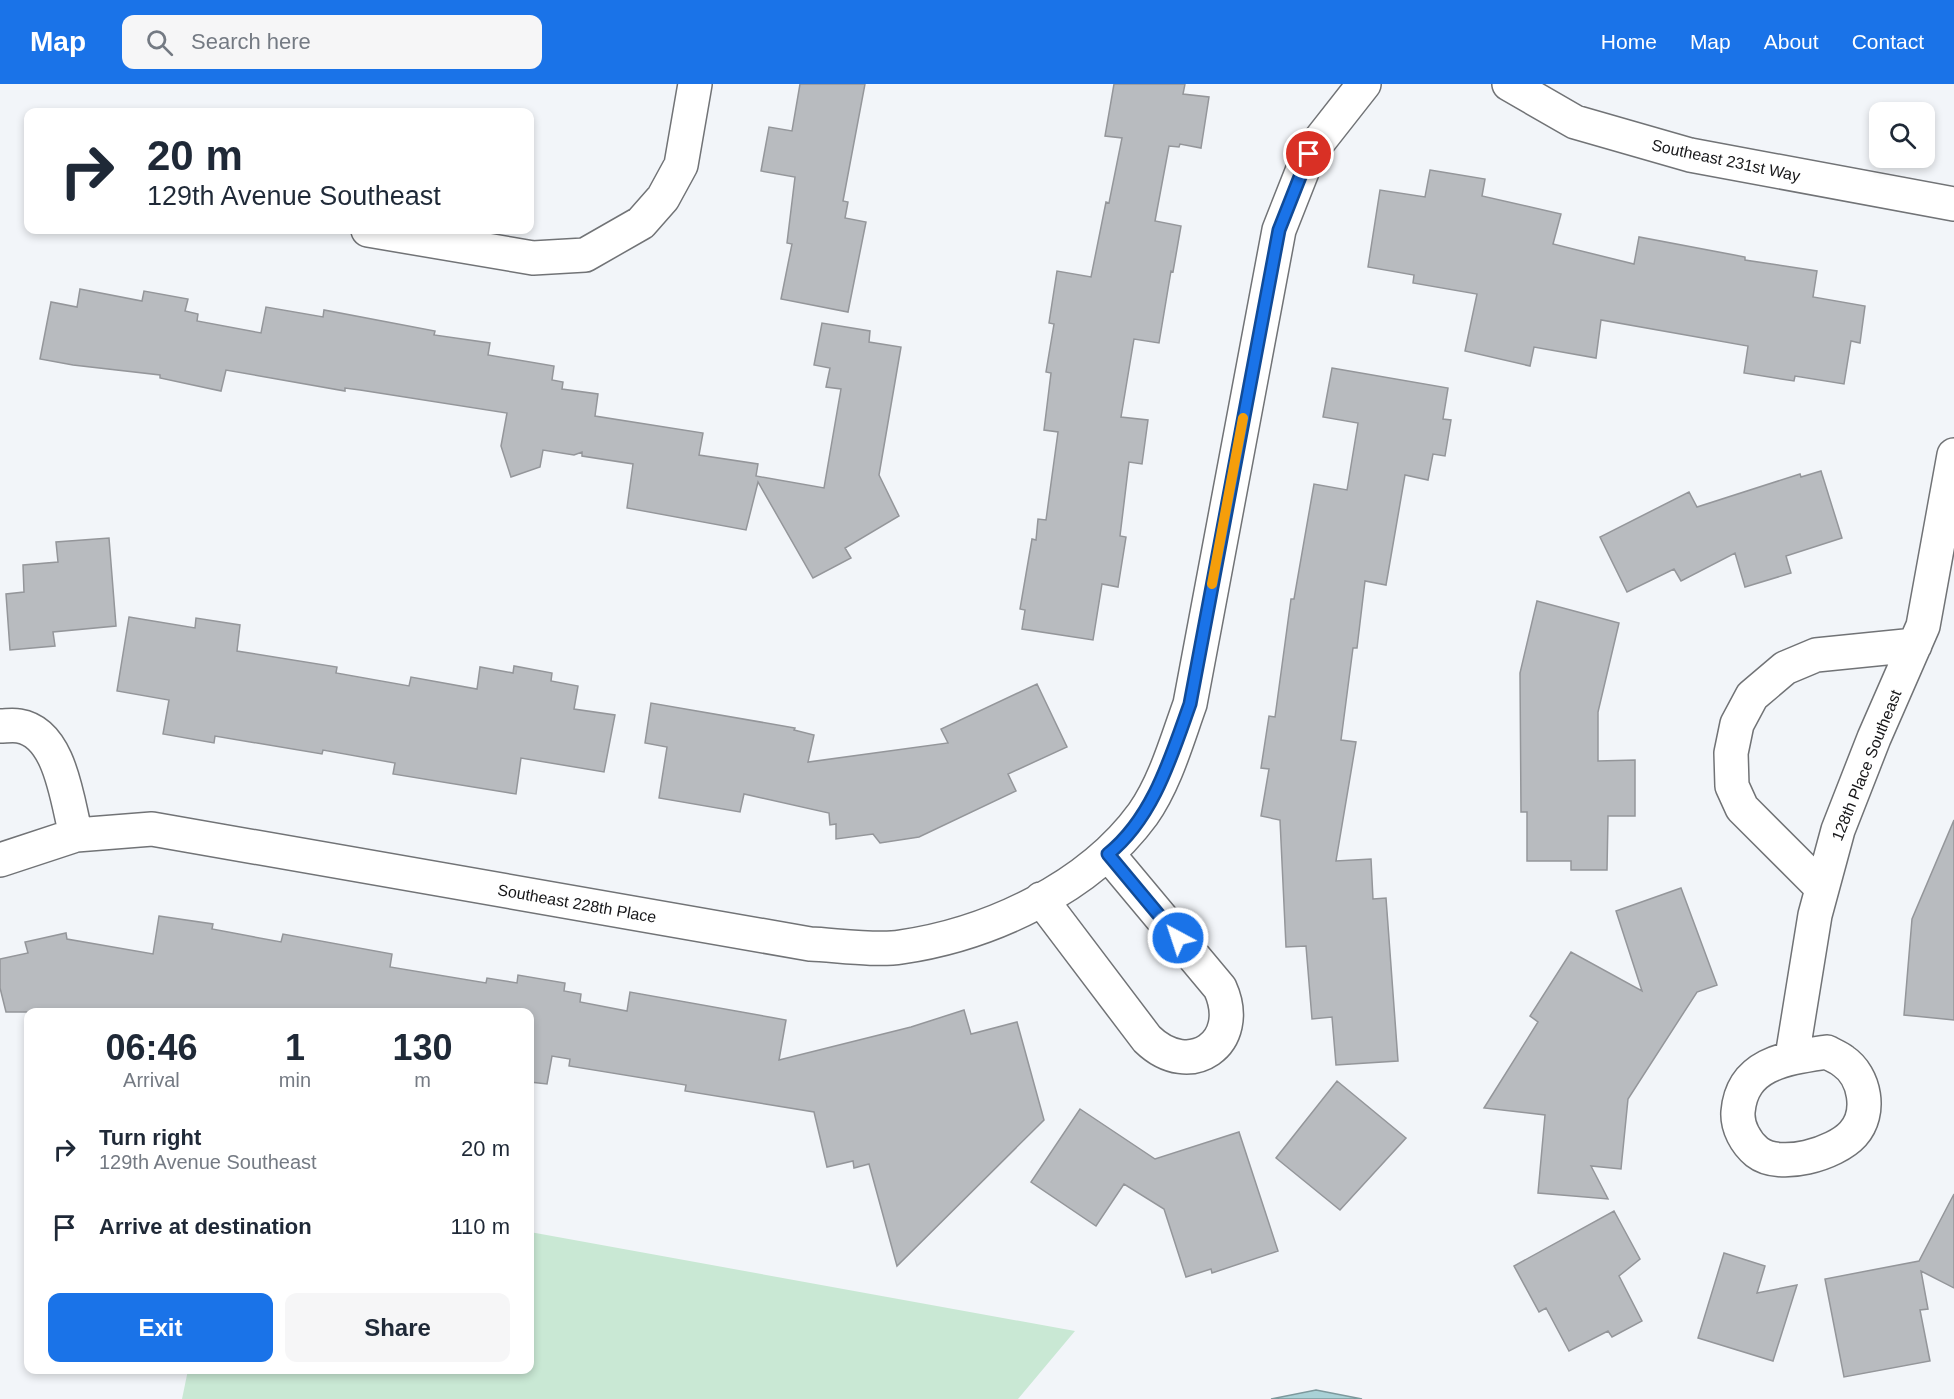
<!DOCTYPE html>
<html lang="en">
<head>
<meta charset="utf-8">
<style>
	body { margin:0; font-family:Arial,sans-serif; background:#f6f6f7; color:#1f2937; height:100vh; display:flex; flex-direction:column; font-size:22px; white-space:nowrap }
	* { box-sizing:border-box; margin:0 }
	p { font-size:20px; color:#747a83 }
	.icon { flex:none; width:33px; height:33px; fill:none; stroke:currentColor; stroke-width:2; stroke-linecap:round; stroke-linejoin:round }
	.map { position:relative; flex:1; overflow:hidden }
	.panel { position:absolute; left:24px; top:924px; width:510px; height:366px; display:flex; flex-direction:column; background:#fff; border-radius:12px; box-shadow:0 3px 9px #0003 }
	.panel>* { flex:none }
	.hud { position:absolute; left:24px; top:24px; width:510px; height:126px; border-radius:12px; box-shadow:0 3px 9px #0003; background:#fff; color:#1f2937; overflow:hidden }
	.buttons { position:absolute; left:1869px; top:18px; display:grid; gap:12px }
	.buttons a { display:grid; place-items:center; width:66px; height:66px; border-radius:12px; background:#fff; box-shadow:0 3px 9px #0003; font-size:30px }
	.pin { position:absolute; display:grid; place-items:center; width:51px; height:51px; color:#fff; margin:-26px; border:3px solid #fff; border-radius:50%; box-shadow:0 2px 6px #0007 }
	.me { position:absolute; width:66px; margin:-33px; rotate:320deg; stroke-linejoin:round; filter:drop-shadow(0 0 4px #0008) }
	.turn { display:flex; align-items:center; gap:21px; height:126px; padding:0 24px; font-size:27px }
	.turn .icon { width:78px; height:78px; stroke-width:2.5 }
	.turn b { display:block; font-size:42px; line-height:51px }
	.eta { display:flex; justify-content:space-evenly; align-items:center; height:102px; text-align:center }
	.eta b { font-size:36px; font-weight:800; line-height:42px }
	.button { display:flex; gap:12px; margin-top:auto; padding:12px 24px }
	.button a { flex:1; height:69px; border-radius:12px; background:#1a73e8; color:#fff; font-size:24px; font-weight:800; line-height:69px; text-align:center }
	.button a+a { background:#f6f6f7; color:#1f2937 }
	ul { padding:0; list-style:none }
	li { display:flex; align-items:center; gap:18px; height:78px; padding:0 24px }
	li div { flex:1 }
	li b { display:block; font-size:22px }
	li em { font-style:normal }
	header { display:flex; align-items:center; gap:36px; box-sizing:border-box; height:84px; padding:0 30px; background:#1a73e8; color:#fff }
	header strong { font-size:28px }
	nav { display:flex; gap:33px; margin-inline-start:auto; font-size:21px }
	.search { width:420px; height:54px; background:#f6f6f7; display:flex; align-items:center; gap:15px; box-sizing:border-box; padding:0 21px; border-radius:12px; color:#747a83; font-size:22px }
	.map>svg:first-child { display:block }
	.green { fill:#c9e8d4 }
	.water { fill:#a9d1d6; stroke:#7d999d; stroke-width:1.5 }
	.building { fill:#b8bbbf; stroke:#94969a; stroke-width:1.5 }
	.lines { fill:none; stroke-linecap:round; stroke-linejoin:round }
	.minor-casing { stroke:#717376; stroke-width:36 }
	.minor { stroke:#fff; stroke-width:33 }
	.route-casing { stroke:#114b97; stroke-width:15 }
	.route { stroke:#1a73e8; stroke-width:10 }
	.slow { stroke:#f59e0b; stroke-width:10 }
	.labels { text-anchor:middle; stroke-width:4.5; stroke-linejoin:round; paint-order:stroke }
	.street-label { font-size:16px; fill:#171719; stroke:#fff }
</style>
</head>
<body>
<header>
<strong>Map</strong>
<div class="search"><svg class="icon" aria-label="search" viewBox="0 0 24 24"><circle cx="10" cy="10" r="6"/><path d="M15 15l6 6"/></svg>Search here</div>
<nav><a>Home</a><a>Map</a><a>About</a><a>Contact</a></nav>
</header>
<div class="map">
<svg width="1954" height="1315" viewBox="0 0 1954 1315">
	<rect width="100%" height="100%" fill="#f2f5f9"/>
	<path class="green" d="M 530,1148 L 1075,1247 L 1018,1315 L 182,1315 L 188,1286 L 530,1286 Z"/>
	<path class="water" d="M 1316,1306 L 1362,1315 L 1271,1315 Z"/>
	<path class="building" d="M 800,0 L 865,0 L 843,117 L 848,118 L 845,134 L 866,138 L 848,228 L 781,215 L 792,160 L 787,159 L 795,93 L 761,87 L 769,43 L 792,47 Z
		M 1114,0 L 1185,0 L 1183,10 L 1209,13 L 1201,64 L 1180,60 L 1179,63 L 1169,62 L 1155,137 L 1181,142 L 1173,188 L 1171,187 L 1159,259 L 1134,255 L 1121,333 L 1148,336 L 1142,380 L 1129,378 L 1120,452 L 1126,453 L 1118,503 L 1102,500 L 1093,556 L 1022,545 L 1025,526 L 1020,525 L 1032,455 L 1036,456 L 1038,435 L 1046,436 L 1058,348 L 1044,346 L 1051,289 L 1046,288 L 1054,240 L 1049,239 L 1057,187 L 1091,193 L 1106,118 L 1109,119 L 1122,54 L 1105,52 Z
		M 1430,86 L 1485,95 L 1482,112 L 1561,130 L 1553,160 L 1634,180 L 1639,153 L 1745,173 L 1745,176 L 1817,187 L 1813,213 L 1865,222 L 1860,259 L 1851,257 L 1844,300 L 1795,292 L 1794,297 L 1744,289 L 1748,262 L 1601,236 L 1596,274 L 1534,263 L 1530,282 L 1465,267 L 1477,210 L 1413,199 L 1414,191 L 1368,183 L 1380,106 L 1425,113 Z
		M 80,205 L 142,217 L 144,207 L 188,215 L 185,227 L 198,230 L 197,237 L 261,249 L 266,223 L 323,233 L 324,226 L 435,247 L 434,251 L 490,259 L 488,271 L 554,282 L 552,296 L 563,298 L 562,305 L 598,310 L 595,332 L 703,349 L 699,371 L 758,380 L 756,392 L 824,404 L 841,305 L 826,303 L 830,284 L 814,281 L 822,239 L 870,247 L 869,258 L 901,263 L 879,391 L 899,432 L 845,464 L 851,474 L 813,494 L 758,398 L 746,446 L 627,424 L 633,380 L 582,372 L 582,368 L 574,371 L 543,366 L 540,383 L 511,393 L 501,362 L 507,329 L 360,306 L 345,304 L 345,307 L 226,286 L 221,307 L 160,294 L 160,291 L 73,281 L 40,275 L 51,218 L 77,223 Z
		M 1332,284 L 1448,304 L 1443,335 L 1451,336 L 1445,372 L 1433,370 L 1428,396 L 1405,391 L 1386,501 L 1365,497 L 1357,564 L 1353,564 L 1341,656 L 1356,658 L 1336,777 L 1371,775 L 1373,815 L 1386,814 L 1398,977 L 1336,981 L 1332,933 L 1312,935 L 1306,862 L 1286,863 L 1280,736 L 1261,732 L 1269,685 L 1261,684 L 1269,632 L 1275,633 L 1291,515 L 1294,515 L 1314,400 L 1347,406 L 1358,339 L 1323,333 Z
		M 1821,387 L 1842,454 L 1786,472 L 1791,489 L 1745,503 L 1735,469 L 1681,497 L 1674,485 L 1627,508 L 1600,453 L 1689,408 L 1697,423 L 1800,390 L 1801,393 Z
		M 109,454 L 116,542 L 53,548 L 55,562 L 10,566 L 6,510 L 24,508 L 23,481 L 58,478 L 56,458 Z
		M 1537,517 L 1619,539 L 1598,628 L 1598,677 L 1635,676 L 1635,732 L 1608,732 L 1607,786 L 1571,786 L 1571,777 L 1527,777 L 1527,728 L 1521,728 L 1520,589 Z
		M 129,533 L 195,544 L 196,534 L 240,541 L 237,567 L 337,583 L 336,589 L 409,602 L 411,593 L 477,605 L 480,583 L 513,589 L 514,582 L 552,589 L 551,597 L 578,602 L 574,625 L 615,631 L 604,688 L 521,674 L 516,710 L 393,690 L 395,679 L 323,666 L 322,670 L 215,652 L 214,659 L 163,650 L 169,616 L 117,607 Z
		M 1037,600 L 1067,663 L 1008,690 L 1016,707 L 919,753 L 880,759 L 873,750 L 836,755 L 836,740 L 830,741 L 829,729 L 744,710 L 740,728 L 659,714 L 667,663 L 645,659 L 651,619 L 795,644 L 794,646 L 814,651 L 808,678 L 948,659 L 941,645 Z
		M 1954,736 L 1954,936 L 1904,931 L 1912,835 Z
		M 1681,804 L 1717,901 L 1697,908 L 1628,1015 L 1621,1085 L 1591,1082 L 1608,1115 L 1538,1109 L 1545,1031 L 1484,1024 L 1538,938 L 1530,932 L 1571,868 L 1642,907 L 1616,827 Z
		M 159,832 L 213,840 L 212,845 L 281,858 L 283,850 L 392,870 L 390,883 L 486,899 L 487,894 L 517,899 L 518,891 L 565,899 L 564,907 L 581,910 L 580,918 L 627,927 L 630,908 L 786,936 L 779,976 L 911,943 L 964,926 L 971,950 L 1017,938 L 1044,1036 L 897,1182 L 869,1080 L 854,1084 L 853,1077 L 827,1083 L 814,1028 L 685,1007 L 686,1001 L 569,982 L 570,975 L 552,972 L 547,1000 L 530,998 L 530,928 L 6,928 L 0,904 L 0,875 L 28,869 L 25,858 L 66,849 L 67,855 L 153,870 Z
		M 1337,997 L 1406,1054 L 1340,1126 L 1276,1074 Z
		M 1080,1025 L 1155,1075 L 1239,1048 L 1278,1167 L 1212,1189 L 1211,1185 L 1186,1193 L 1164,1125 L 1124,1100 L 1096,1142 L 1031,1098 Z
		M 1954,1110 L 1954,1204 L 1921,1187 L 1928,1225 L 1920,1226 L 1930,1277 L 1844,1293 L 1825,1195 L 1919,1177 Z
		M 1614,1127 L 1640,1175 L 1619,1192 L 1642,1237 L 1612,1253 L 1608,1247 L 1569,1267 L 1546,1224 L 1539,1228 L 1514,1182 Z
		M 1724,1169 L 1765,1182 L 1757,1209 L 1797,1201 L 1773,1277 L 1698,1254 Z"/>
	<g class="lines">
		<g class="minor-casing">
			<path id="minor" d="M 1509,0 L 1575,38 L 1690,71 L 1954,120
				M 368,146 L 533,174 L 585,171 L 641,139 L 663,114 L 681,81 L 695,0
				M 0,642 C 6,642 13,641 19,642 C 61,649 67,717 76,751
				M 0,776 L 76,751 L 152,745 L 810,860 C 835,861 877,867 901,863 C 990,850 1089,804 1143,730 C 1165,699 1177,656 1190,620 L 1279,146 L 1309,70 L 1364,0
				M 1822,804 L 1742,724 L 1732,702 L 1731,669 L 1737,640 L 1752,612 L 1785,584 L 1816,571 L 1915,561
				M 1041,815 L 1147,955 C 1190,997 1245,959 1220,904 L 1108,770
				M 1827,968 C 1832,971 1838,973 1843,977 C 1865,992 1872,1029 1853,1050 C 1835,1070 1780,1086 1757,1068 C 1746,1059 1737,1043 1738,1028 C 1742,979 1787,974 1827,968 Z
				M 1792,973 L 1815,831 L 1838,746 L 1874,654 L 1923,542 L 1954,371"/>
		</g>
		<use href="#minor" class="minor"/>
	</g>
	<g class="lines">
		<g class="route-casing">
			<path id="route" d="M 1178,854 L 1108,770 C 1153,734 1171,673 1190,620 L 1279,146 L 1309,70"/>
		</g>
		<use href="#route" class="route"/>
		<path class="slow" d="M 1212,500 L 1243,334"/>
	</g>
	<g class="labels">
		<g class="street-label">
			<text transform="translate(1726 76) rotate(12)" y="6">Southeast 231st Way</text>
			<text transform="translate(1866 681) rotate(-68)" y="6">128th Place Southeast</text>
			<text transform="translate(577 819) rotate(10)" y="6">Southeast 228th Place</text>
		</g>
	</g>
</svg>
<div class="buttons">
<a><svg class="icon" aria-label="search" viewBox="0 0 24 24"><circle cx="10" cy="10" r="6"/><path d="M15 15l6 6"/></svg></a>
</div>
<div class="pin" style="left:1309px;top:70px;background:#d93025"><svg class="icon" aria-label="arrive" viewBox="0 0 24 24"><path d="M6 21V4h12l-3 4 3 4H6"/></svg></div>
<svg class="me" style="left:1178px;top:854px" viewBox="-20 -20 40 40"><circle r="17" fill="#1a73e8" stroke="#fff" stroke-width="3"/><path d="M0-11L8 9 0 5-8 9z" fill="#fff"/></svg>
<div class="hud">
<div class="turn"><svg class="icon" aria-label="right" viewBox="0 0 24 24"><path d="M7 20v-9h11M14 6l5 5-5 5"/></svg><div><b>20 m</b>129th Avenue Southeast</div></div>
</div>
<section class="panel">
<div class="eta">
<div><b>06:46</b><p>Arrival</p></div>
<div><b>1</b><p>min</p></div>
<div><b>130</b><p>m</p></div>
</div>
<ul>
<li><svg class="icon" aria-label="right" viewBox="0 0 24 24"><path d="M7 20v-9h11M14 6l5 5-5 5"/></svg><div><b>Turn right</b><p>129th Avenue Southeast</p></div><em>20 m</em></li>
<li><svg class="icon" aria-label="arrive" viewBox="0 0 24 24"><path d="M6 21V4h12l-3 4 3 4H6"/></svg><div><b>Arrive at destination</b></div><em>110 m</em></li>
</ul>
<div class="button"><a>Exit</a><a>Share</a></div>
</section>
</div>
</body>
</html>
